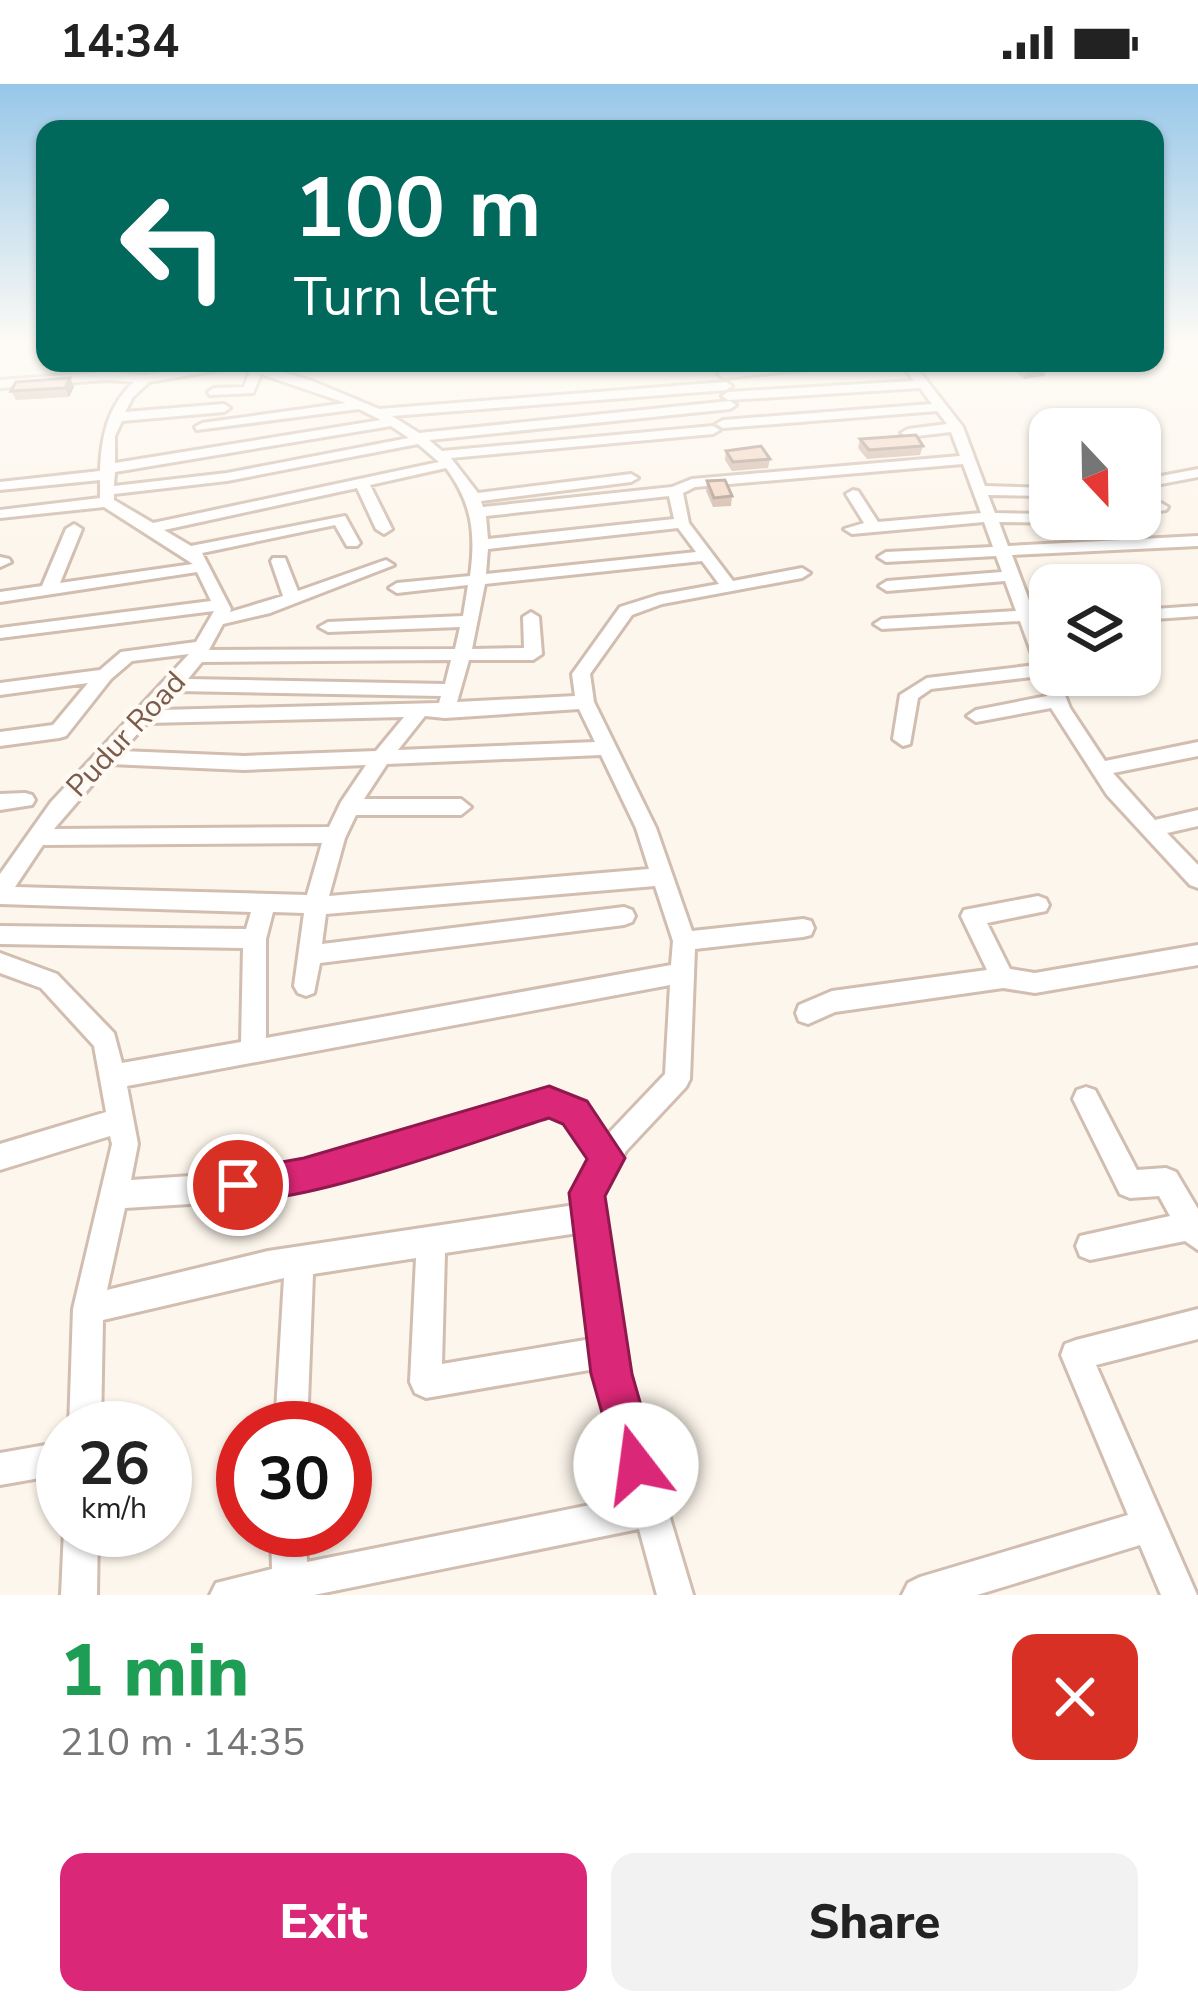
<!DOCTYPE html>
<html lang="en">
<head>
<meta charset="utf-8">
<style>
	body { margin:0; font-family:"Nunito Sans",sans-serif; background:#f2f2f2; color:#222; height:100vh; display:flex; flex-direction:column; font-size:45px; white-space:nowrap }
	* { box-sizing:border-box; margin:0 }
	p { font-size:39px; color:#767676 }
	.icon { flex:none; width:66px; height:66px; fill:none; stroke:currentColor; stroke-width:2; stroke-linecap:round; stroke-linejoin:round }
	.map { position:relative; height:1511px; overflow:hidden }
	.drawer { display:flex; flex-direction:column; background:#fff; flex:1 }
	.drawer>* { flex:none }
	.top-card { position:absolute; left:36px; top:36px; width:1128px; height:252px; border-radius:24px; box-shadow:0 3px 9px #0004; background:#00695c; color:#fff; overflow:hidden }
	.needle { width:78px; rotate:158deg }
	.controls { position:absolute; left:1029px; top:324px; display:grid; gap:24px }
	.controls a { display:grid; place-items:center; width:132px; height:132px; border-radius:24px; background:#fff; box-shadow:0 3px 9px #0004; font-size:60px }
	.speed { position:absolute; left:36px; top:1317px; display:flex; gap:24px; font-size:60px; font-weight:700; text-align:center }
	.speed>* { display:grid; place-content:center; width:156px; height:156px; border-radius:50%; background:#fff; box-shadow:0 3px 9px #0004; line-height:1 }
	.speed small { font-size:30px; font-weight:400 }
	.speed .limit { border:18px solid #d22; background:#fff; color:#111 }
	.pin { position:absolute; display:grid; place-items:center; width:102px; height:102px; color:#fff; margin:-51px; border:6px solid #fff; border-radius:50%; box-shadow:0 3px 12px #0007 }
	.me { position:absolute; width:132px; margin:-66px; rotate:345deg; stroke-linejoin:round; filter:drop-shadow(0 0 9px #0008) }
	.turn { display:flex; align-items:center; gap:42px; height:252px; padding:0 60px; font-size:54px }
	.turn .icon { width:156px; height:156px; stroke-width:2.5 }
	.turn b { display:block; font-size:84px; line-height:102px }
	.round { display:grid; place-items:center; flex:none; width:126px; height:126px; border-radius:24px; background:#f2f2f2 }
	.headline { display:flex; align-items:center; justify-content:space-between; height:204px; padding:0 60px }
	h1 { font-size:72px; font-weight:800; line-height:90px; color:#1e9e55 }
	.cta { display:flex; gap:24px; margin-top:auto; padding:24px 60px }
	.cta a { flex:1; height:138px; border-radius:24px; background:#db2777; color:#fff; font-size:48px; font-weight:800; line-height:138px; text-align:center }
	.cta a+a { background:#f2f2f2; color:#222 }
	.status { display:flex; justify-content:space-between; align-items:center; height:84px; padding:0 60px; background:#fff; direction:ltr }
	.status svg { height:33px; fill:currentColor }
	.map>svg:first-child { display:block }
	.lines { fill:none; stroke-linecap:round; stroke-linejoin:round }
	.minor-casing { stroke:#d1beb0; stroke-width:6 }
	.minor { fill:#fff; fill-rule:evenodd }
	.wall { fill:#d1b7a8 }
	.shaded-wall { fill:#aa9588 }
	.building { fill:#f3d5c3; stroke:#aa9588; stroke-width:3 }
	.route { fill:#db2777; stroke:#8e194d; stroke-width:3 }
	.labels { text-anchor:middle; stroke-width:9; stroke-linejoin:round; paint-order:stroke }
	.far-street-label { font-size:30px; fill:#7a5c4d; stroke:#fffaf3 }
</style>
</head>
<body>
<div class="status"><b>14:34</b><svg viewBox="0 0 49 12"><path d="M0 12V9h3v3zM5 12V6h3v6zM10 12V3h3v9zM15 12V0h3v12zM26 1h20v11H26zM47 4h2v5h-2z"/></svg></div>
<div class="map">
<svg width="1198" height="1511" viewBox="0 0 1198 1511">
	<rect width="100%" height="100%" fill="#fdf6ec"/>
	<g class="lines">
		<g class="minor-casing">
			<path id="minor" d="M 1155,261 L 1173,261 L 1155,266 Z
				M 220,279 L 261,281 L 312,297 L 379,325 L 726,298 L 732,302 L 726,306 L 392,332 L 419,349 L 730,317 L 736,321 L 730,325 L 429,356 L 442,367 L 713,342 L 720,346 L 713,350 L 451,374 L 478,409 L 631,390 L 638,394 L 631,398 L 481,417 L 483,423 L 672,403 L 692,395 L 960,372 L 951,348 L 908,353 L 901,349 L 908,345 L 947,340 L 937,327 L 723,344 L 716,340 L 723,336 L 932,320 L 920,304 L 728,316 L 722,312 L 728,308 L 914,297 L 901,279 L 913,279 L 963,343 L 985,402 L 1050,404 L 1050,412 L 988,411 L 995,429 L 1050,430 L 1050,435 L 1094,435 L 1087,439 L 999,438 L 1008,462 L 1198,452 L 1198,462 L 1012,471 L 1050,572 L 1050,591 L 1057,591 L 1070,624 L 1105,677 L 1198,658 L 1198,672 L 1113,689 L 1155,736 L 1198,726 L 1198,742 L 1167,749 L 1198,781 L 1198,804 L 1190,801 L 1107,711 L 1051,624 L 976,638 L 967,632 L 976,626 L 1047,612 L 1040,592 L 931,605 L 918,614 L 910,660 L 903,662 L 893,655 L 900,611 L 927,594 L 1036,581 L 1020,537 L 882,545 L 874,540 L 882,535 L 1016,527 L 1005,497 L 887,507 L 879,502 L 887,497 L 1002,488 L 996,472 L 886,478 L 878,473 L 886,468 L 993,463 L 984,438 L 852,450 L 844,445 L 864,439 L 846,410 L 853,406 L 858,407 L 878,438 L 981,429 L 963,380 L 695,403 L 683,409 L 689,439 L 733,497 L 802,484 L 810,489 L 802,494 L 662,520 L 632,531 L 590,590 L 594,618 L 656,744 L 692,847 L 803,835 L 811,837 L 814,844 L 811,851 L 803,853 L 695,865 L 690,995 L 686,1003 L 626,1067 L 601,1111 L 627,1290 L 693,1511 L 657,1511 L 639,1445 L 314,1511 L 210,1511 L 216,1499 L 272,1485 L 271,1446 L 305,1446 L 307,1478 L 630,1413 L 595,1285 L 426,1314 L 415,1309 L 410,1298 L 416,1174 L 313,1190 L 307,1344 L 275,1344 L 284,1194 L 103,1236 L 101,1344 L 69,1344 L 73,1225 L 112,1060 L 110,1052 L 0,1086 L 0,1060 L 106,1028 L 94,962 L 41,904 L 0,889 L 0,869 L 57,890 L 114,949 L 122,979 L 241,958 L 243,864 L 0,860 L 0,842 L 246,845 L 251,828 L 0,820 L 0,790 L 51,718 L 189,570 L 132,577 L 111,595 L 66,652 L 59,654 L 0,662 L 0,648 L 53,641 L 88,599 L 0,611 L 0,599 L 100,586 L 121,568 L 196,558 L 214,527 L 0,554 L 0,544 L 211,517 L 197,488 L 0,518 L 0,508 L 42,502 L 66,445 L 74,440 L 82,445 L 60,499 L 193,480 L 104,423 L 0,434 L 0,426 L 100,414 L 100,396 L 0,406 L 0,398 L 100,387 C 101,355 107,322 134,298 L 106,296 L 0,304 L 0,296 L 106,288 L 145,291 ZM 237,283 L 250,287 L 244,303 L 214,304 L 208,308 L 210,311 L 253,309 L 261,290 L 346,319 L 202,339 L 195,343 L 197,346 L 359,325 L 381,336 L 115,379 L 115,352 L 122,337 L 224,328 L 230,324 L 224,320 L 125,328 L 133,313 L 149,298 ZM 391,342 L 409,354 L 227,389 L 114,402 L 115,388 ZM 418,360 L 439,378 L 153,439 L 114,416 L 114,410 L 227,397 ZM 446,384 C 472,419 476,449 470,492 L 397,499 L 389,504 L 397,509 L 468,501 L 463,532 L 328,538 L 319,543 L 328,548 L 460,543 L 455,565 L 209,566 L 223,540 L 270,529 L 394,481 L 386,476 L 380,478 L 298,507 L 285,474 L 273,474 L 271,477 L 283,512 L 230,528 L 231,525 L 202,469 L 335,441 L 347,462 L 357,462 L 360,459 L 345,432 L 191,462 L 164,446 L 357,404 L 376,445 L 384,450 L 392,445 L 370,401 ZM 669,412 L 674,435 L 488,455 L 486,432 ZM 678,444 L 696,468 L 486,490 L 488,465 ZM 702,477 L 719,500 L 658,511 L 620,523 L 572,590 L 575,612 L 457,618 L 469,576 L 533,576 L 542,570 L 539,533 L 531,528 L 523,533 L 524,564 L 472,565 L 485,500 ZM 451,576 L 445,600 L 188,595 L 202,578 ZM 177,607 L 441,612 L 439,619 L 160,626 ZM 579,625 L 595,658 L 398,666 L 425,632 L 445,634 ZM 404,633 L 376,667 L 244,672 L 122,667 L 147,639 ZM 601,671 L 636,744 L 649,785 L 329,812 L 345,754 L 356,731 L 461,731 L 471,723 L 461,715 L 364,715 L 387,680 ZM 110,680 L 244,686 L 366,681 L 341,718 L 329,743 L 54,745 ZM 322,759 L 307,811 L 15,803 L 43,761 ZM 655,802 L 673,857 L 671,881 L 266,954 L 266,855 L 273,828 L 304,829 L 294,902 L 298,909 L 306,912 L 314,909 L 320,879 L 624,841 L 632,838 L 635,832 L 632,826 L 624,823 L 322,860 L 326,830 ZM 670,901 L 665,990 L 607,1051 L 584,1019 L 549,1006 L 304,1077 L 206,1091 L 131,1096 L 138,1060 L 127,1002 ZM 549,1030 L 566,1037 L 592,1075 L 573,1109 L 575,1121 L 268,1167 L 107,1206 L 125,1124 L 206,1119 L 304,1105 ZM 578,1149 L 591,1255 L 442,1280 L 445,1169 Z
				M 795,279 L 836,279 L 830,283 L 724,294 L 718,290 L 724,286 Z
				M 1198,385 L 1198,393 L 1140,404 L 1140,396 Z
				M 1161,419 L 1168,423 L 1166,426 L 1140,430 L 1140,422 Z
				M 0,473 L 9,475 L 11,478 L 0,483 Z
				M 1198,522 L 1198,532 L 1140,536 L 1140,526 Z
				M 25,709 L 32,711 L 35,716 L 32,721 L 0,726 L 0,710 Z
				M 1038,812 L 1046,815 L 1049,821 L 1046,827 L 987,839 L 1010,885 L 1035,889 L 1198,861 L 1198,881 L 1035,909 L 1003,904 L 835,928 L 808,940 L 799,937 L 796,929 L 799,921 L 832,907 L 987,886 L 961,832 L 964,826 Z
				M 1086,1003 L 1095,1006 L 1137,1086 L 1166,1084 L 1176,1088 L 1198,1125 L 1198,1166 L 1185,1157 L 1090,1176 L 1080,1172 L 1076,1162 L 1080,1152 L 1170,1132 L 1159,1112 L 1130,1114 L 1120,1110 L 1073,1015 L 1077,1006 Z
				M 1198,1225 L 1198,1255 L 1096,1281 L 1197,1511 L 1161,1511 L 1140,1461 L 977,1511 L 902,1511 L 908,1499 L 920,1493 L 1128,1431 L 1061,1271 L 1065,1260 L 1076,1256 Z
				M 63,1358 L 63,1390 L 0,1401 L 0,1369 Z
				M 64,1446 L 98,1446 L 97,1511 L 61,1511 Z"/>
		</g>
		<use href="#minor" class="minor"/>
	</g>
	<path class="wall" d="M 1008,279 L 1049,279 L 1044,292 L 1024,295 L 1007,281 Z
		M 70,294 L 74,303 L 69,313 L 16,316 L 11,307 Z
		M 860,355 L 923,362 L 920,371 L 867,375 L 858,364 Z
		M 726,367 L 770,375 L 768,384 L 732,387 L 725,376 Z
		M 707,397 L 732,412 L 731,422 L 713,423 L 706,407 Z"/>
	<path class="shaded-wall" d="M 1049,279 L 1044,292 L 1024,295 L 1028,281 Z
		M 70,294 L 74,303 L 69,313 L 65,304 Z"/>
	<path class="building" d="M 70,294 L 65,304 L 11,307 L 16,298 Z
		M 916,351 L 923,362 L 869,366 L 860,355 Z
		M 761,362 L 770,375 L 733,378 L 726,367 Z
		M 725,396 L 732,412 L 714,414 L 707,397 Z"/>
	<linearGradient id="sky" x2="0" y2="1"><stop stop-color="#97c7e8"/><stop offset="0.55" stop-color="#fefbf6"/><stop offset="1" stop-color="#fefbf6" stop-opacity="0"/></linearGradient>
	<rect width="1198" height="473" fill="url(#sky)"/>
	<path class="route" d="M 549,1002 L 587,1017 L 625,1074 L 605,1112 L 632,1290 L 658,1381 L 651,1396 L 636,1402 L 621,1396 L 591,1290 L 569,1109 L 587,1075 L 563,1040 L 549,1034 C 489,1052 274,1133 226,1113 L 221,1101 L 226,1088 L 304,1074 Z"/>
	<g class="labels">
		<g class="far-street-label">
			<text transform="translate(126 650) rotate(-47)" y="10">Pudur Road</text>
		</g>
	</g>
</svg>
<div class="controls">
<a><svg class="needle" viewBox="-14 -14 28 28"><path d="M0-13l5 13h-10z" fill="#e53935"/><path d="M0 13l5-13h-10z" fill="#767676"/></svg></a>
<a><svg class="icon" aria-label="layers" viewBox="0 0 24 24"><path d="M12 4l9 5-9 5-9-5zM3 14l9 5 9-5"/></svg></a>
</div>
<div class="speed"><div>26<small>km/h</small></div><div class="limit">30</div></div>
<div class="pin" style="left:238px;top:1101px;background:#d93025"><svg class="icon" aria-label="arrive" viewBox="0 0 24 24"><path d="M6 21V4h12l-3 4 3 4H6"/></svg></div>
<svg class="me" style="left:636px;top:1381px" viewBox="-20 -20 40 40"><circle r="19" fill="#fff"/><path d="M0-13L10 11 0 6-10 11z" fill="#db2777"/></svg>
<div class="top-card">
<div class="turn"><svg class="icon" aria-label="left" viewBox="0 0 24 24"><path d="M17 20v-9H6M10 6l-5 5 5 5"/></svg><div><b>100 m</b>Turn left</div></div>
</div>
</div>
<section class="drawer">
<div class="headline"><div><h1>1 min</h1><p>210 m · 14:35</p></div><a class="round" style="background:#d93025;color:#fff"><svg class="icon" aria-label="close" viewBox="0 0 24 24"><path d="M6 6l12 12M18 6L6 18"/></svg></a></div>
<div class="cta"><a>Exit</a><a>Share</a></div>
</section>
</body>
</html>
